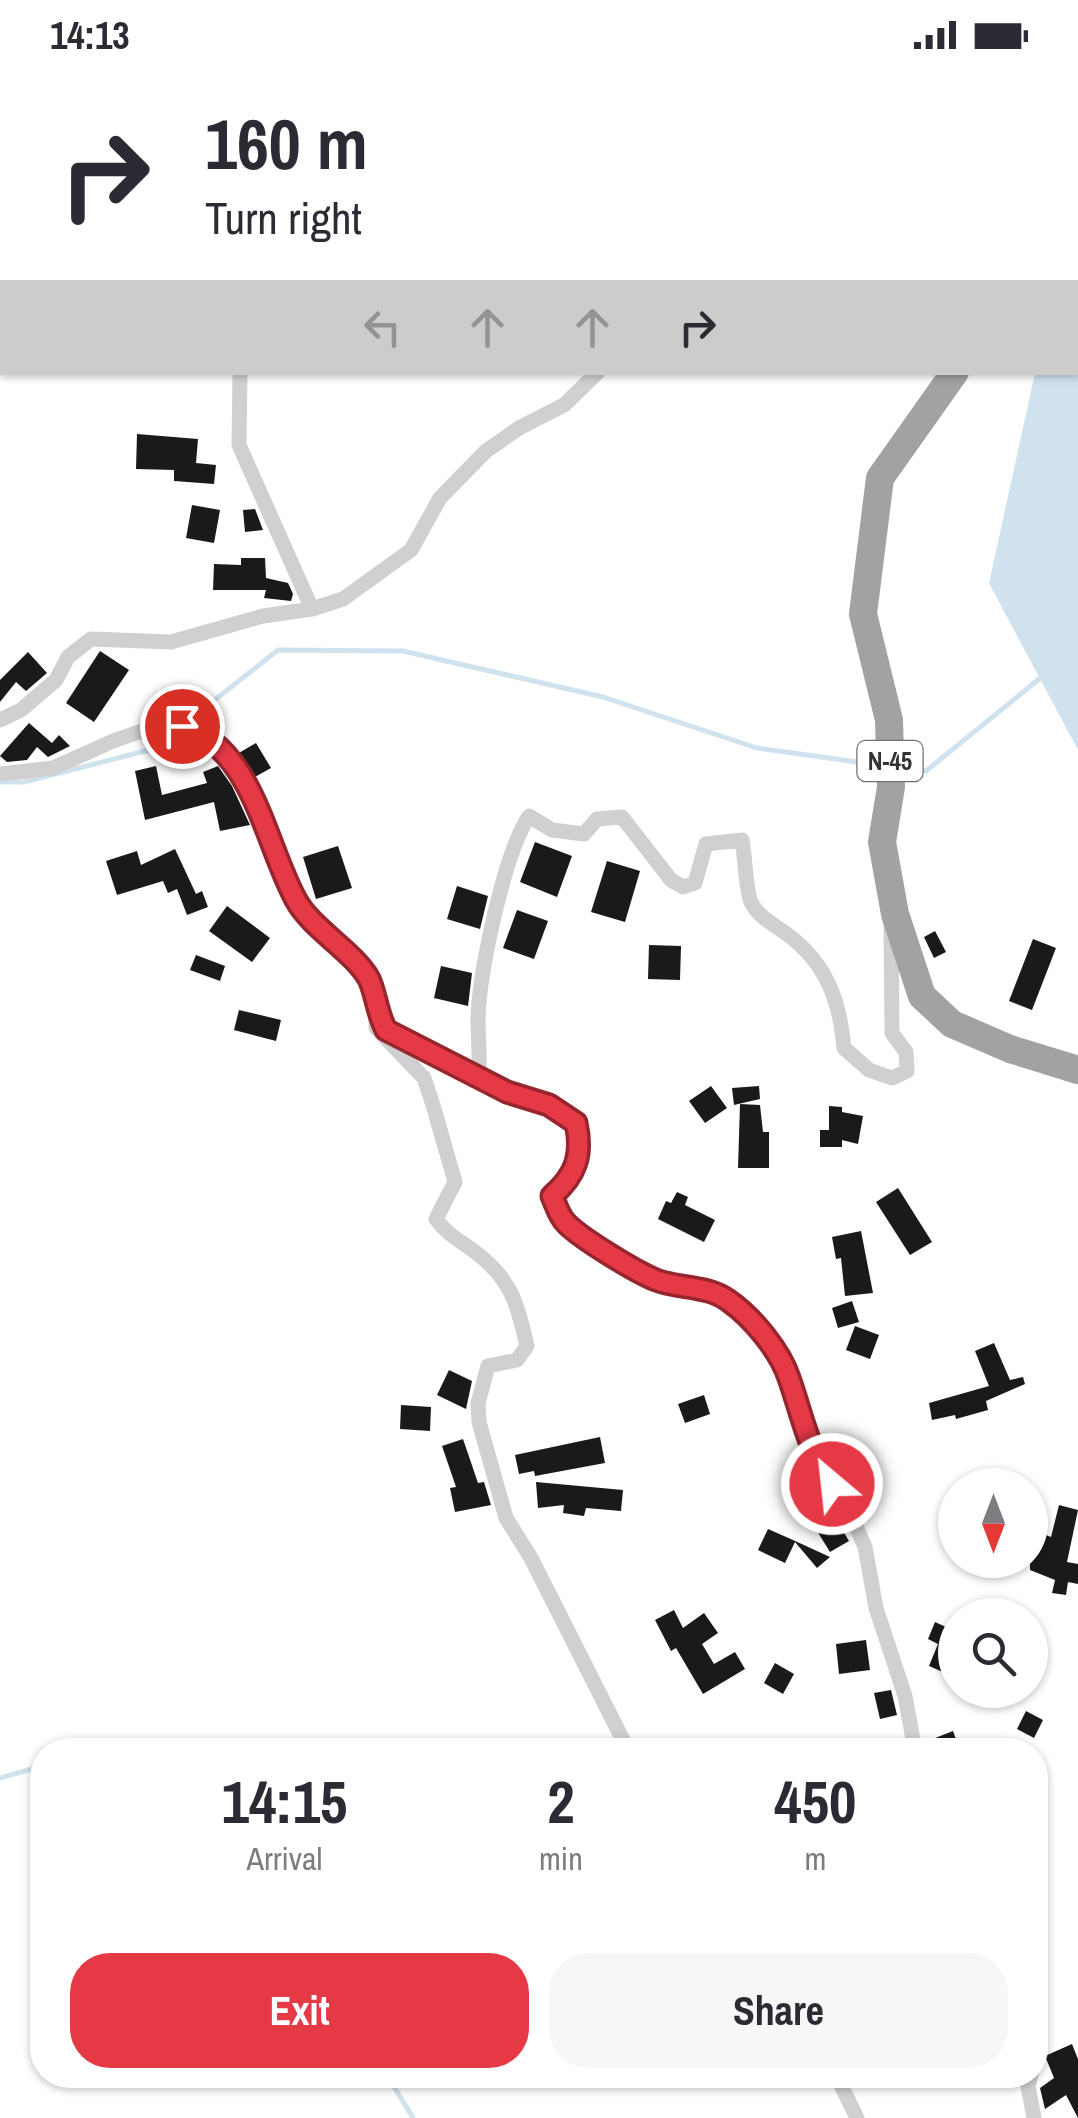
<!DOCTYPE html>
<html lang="en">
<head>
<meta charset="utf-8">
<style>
	body { margin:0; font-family:"Archivo Narrow",sans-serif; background:#f7f7f7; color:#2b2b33; height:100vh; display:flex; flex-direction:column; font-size:38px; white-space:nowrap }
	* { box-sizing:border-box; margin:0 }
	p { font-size:32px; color:#7c7c81 }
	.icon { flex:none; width:55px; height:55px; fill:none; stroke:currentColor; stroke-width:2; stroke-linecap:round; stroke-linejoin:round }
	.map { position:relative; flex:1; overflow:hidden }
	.side { position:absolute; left:30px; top:1668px; width:1018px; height:350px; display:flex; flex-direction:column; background:#fff; border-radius:40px; box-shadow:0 2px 8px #0004 }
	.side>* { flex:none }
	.hud { position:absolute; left:0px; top:0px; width:1080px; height:305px; box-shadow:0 2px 8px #0004; background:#fff; color:#2b2b33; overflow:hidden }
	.needle { width:65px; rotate:180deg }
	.tools { position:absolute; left:938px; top:1398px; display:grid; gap:20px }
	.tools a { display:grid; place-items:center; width:110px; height:110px; border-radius:50%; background:#fff; box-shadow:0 2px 8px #0004; font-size:50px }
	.pin { position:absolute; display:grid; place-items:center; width:85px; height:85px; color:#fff; margin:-42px; border:5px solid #fff; border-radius:50%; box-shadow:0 2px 10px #0007 }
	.me { position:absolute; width:110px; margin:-55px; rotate:332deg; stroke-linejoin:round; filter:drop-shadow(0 0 8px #0008) }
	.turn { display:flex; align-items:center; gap:35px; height:210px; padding:0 40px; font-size:45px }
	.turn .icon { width:130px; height:130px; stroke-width:2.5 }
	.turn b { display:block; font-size:70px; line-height:85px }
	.lanes { display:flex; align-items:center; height:95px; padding:0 40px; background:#0003; justify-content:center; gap:50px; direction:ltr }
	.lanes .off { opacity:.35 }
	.eta { display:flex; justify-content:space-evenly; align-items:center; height:170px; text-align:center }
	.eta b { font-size:60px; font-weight:700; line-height:70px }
	.action { display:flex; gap:20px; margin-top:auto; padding:20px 40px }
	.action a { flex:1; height:115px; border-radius:40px; background:#e63946; color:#fff; font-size:40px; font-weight:700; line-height:115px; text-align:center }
	.action a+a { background:#f7f7f7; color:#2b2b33 }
	.status { display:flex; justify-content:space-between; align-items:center; height:70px; padding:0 50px; background:#fff; direction:ltr }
	.status svg { height:28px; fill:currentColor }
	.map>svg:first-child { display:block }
	.water { fill:#cfe2ee }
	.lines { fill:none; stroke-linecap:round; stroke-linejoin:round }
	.stream { stroke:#cfe2ee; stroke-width:5 }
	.building { fill:#1a1a1a }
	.minor { stroke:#d0d0d0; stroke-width:15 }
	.trunk { stroke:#a2a2a2; stroke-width:28 }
	.route-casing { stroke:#96252e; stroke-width:25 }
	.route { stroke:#e63946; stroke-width:18 }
	.labels { text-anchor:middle; stroke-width:10; stroke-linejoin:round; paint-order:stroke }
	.shield { fill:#fff; stroke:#707070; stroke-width:2.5 }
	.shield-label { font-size:25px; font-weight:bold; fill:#333 }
</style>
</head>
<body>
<div class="status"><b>14:13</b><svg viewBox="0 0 49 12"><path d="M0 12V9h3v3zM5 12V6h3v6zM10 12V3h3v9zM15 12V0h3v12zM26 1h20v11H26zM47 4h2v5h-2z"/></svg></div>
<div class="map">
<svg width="1078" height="2048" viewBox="0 0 1078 2048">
	<rect width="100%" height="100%" fill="#fff"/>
	<path class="water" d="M 1078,203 L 1078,680 L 989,513 L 1035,303 L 1078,302 Z"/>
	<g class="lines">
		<path class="stream" d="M 899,697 L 926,701 L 1044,605
			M 0,712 L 24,712 L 153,679 L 278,580 L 403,581 L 603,627 L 757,678 L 879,695
			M 0,1708 L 42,1696
			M 387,2005 L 413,2048"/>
	</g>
	<path class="building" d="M 137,364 L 198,369 L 196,393 L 216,395 L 214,414 L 174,411 L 174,400 L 136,399 Z
		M 192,435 L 220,440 L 214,473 L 186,468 Z
		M 255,439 L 263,460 L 245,462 L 243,440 Z
		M 241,488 L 265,488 L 266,508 L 288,513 L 293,524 L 291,531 L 264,528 L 266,520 L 213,520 L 214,494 L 241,495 Z
		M 100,581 L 129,600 L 94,652 L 66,633 Z
		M 28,582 L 47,603 L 26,621 L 16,612 L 0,632 L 0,610 Z
		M 29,653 L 52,673 L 59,665 L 70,676 L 48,687 L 37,677 L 27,690 L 7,692 L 0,686 Z
		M 256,673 L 271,698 L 253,708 L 237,684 Z
		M 156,696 L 162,725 L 207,713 L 203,702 L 218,696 L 232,716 L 250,755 L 220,761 L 214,732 L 145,750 L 135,701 Z
		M 535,772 L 572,786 L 557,827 L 520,812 Z
		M 338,776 L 352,818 L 316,829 L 303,787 Z
		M 175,779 L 196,824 L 202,821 L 208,837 L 187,845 L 177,819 L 168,823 L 163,811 L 117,825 L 106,791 L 137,781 L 141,795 Z
		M 607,791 L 640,801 L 625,852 L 591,842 Z
		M 457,816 L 488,826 L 480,859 L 447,849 Z
		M 227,836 L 270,868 L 252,892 L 209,861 Z
		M 517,840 L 548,851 L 534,889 L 503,878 Z
		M 935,861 L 946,882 L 934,888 L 924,867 Z
		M 1033,869 L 1056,878 L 1032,940 L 1009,931 Z
		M 649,875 L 681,876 L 680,910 L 648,909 Z
		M 196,885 L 225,896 L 220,911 L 190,900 Z
		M 441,896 L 472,903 L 468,936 L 434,928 Z
		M 239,940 L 281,950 L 276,971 L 234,960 Z
		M 711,1016 L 727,1038 L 705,1053 L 689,1031 Z
		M 759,1016 L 760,1029 L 734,1035 L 732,1018 Z
		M 740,1034 L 760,1035 L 763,1062 L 769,1062 L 769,1098 L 738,1098 Z
		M 829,1036 L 842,1037 L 842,1042 L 863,1046 L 858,1074 L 842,1070 L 842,1077 L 820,1077 L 820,1060 L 829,1060 Z
		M 898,1118 L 932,1172 L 910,1185 L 876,1132 Z
		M 677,1122 L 688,1127 L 685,1135 L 715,1150 L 704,1172 L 658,1149 L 666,1131 L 671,1133 Z
		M 861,1161 L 873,1223 L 845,1226 L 841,1188 L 836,1189 L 832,1167 Z
		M 852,1231 L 859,1252 L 838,1258 L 832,1238 Z
		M 855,1256 L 879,1265 L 870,1289 L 846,1280 Z
		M 994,1273 L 1010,1310 L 1023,1307 L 1025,1314 L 986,1331 L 988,1340 L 956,1349 L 955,1345 L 932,1350 L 929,1333 L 989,1316 L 975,1281 Z
		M 449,1300 L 472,1311 L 466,1339 L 437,1325 Z
		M 704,1325 L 710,1344 L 685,1353 L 678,1334 Z
		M 401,1335 L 431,1337 L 430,1361 L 400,1359 Z
		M 600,1367 L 605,1393 L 535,1406 L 534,1401 L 519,1404 L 515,1385 Z
		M 463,1369 L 478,1413 L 484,1412 L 491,1435 L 455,1442 L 450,1418 L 456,1417 L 442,1376 Z
		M 536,1412 L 623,1420 L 621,1441 L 586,1438 L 584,1446 L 563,1443 L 564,1435 L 538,1438 Z
		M 1059,1435 L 1078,1440 L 1067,1492 L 1078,1494 L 1078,1514 L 1068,1512 L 1066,1525 L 1052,1523 L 1055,1510 L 1030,1500 L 1030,1459 L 1051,1467 Z
		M 833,1444 L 849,1471 L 830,1482 L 814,1456 Z
		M 768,1459 L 793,1470 L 830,1487 L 817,1498 L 795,1472 L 785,1493 L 758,1480 Z
		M 674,1540 L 683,1558 L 704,1543 L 718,1563 L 702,1574 L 714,1594 L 735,1582 L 745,1599 L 703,1624 L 676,1578 L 671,1581 L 655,1550 Z
		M 935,1552 L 955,1561 L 955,1579 L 945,1603 L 929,1596 L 938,1574 L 928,1569 Z
		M 866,1570 L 870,1600 L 839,1604 L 836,1574 Z
		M 775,1593 L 794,1604 L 783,1624 L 764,1613 Z
		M 891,1620 L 897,1645 L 880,1649 L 874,1623 Z
		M 1026,1641 L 1043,1650 L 1034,1668 L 1017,1659 Z
		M 953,1661 L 960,1680 L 926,1680 L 925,1672 Z
		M 1072,1974 L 1078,1989 L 1078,2048 L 1066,2025 L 1045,2039 L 1040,2018 L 1054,2008 L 1045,1986 Z"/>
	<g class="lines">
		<path class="minor" d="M 791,2 L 792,0
			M 240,302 L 239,375 L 312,539
			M 0,650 L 21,640 L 56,610 L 68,587 L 91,569 L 171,572 L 263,546 L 312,539 L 343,529 L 411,480 L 440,428 L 486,381 L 519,358 L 564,335 L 598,302
			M 0,704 L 53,698 L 113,671 L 156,656 L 173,653 L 198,661 L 218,677 L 242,710 L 297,833 L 368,909 L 376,941 L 386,960 L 479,1004
			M 891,855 L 892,963 L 906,982 L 907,1001 L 892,1008 L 869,1000 L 844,978 C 840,933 828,897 792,868 C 778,856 759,849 751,832 C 746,822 745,785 742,770 L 706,774 L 695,813 L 683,817 L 671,810 L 622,747 L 597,749 L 584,764 L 552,760 L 529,746 C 504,784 479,903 478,950 C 478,968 480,986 479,1004 C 511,1024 545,1033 575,1053 C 583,1085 576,1105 552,1126 L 564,1151 L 585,1168 L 656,1210 L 693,1216 L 728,1229 L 764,1266 L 789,1306 L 796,1339 L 819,1394 L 846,1433 L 865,1477 L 876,1538 L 905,1626 L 915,1680
			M 376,941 L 376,958 L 424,1008 L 433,1035 L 455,1112 L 436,1149 C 448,1166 463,1172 479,1185 C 512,1211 518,1236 527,1276 L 517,1290 L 488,1296 L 478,1333 L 479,1352 L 506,1448 L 531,1488 L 628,1680
			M 836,2005 L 857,2048
			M 1031,2005 L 1028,2016 L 1034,2048"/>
		<path class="trunk" d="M 1078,130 L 1078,129
			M 955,302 L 880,408 L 863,544 L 889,650 L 891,717 L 882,772 L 895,844 L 922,926 L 952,954 L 1010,979 L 1078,1000"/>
	</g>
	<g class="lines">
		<g class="route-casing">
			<path id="route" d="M 182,656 C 253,677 265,774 296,830 C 311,858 354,882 369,909 C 376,924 377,943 386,960 L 507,1022 L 549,1035 L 576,1053 C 583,1085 576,1105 552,1126 C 556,1135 559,1146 566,1153 C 580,1168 636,1202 656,1210 C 679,1219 708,1215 729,1231 C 753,1248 780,1281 789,1308 C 803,1348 807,1377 832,1414"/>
		</g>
		<use href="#route" class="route"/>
	</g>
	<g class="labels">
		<rect class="shield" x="857.5" y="671" width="65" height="40" rx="8"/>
		<g class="shield-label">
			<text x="890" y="700">N-45</text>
		</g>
	</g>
</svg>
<div class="tools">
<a><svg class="needle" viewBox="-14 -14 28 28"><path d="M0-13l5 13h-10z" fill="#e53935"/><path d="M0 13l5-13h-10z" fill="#7c7c81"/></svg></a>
<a><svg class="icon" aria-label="search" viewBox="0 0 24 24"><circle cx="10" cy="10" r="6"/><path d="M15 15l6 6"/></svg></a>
</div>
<div class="pin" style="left:182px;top:656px;background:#d93025"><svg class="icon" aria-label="arrive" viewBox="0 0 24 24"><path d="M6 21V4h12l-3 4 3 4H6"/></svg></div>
<svg class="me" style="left:832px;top:1414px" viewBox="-20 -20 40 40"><circle r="17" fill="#e63946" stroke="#fff" stroke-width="3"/><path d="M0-11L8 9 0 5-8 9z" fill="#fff"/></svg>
<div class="hud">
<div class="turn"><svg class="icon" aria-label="right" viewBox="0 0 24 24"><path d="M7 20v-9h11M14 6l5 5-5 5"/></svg><div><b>160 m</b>Turn right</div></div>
<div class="lanes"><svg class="icon off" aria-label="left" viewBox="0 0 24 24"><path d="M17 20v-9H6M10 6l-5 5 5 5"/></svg><svg class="icon off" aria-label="ahead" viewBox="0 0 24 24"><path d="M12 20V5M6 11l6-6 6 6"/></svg><svg class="icon off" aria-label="ahead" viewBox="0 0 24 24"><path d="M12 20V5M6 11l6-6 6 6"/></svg><svg class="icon" aria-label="right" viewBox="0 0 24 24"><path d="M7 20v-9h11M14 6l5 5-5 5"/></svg></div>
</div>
<section class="side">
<div class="eta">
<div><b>14:15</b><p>Arrival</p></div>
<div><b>2</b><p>min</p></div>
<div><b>450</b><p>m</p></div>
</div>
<div class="action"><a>Exit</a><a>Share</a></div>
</section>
</div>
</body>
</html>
